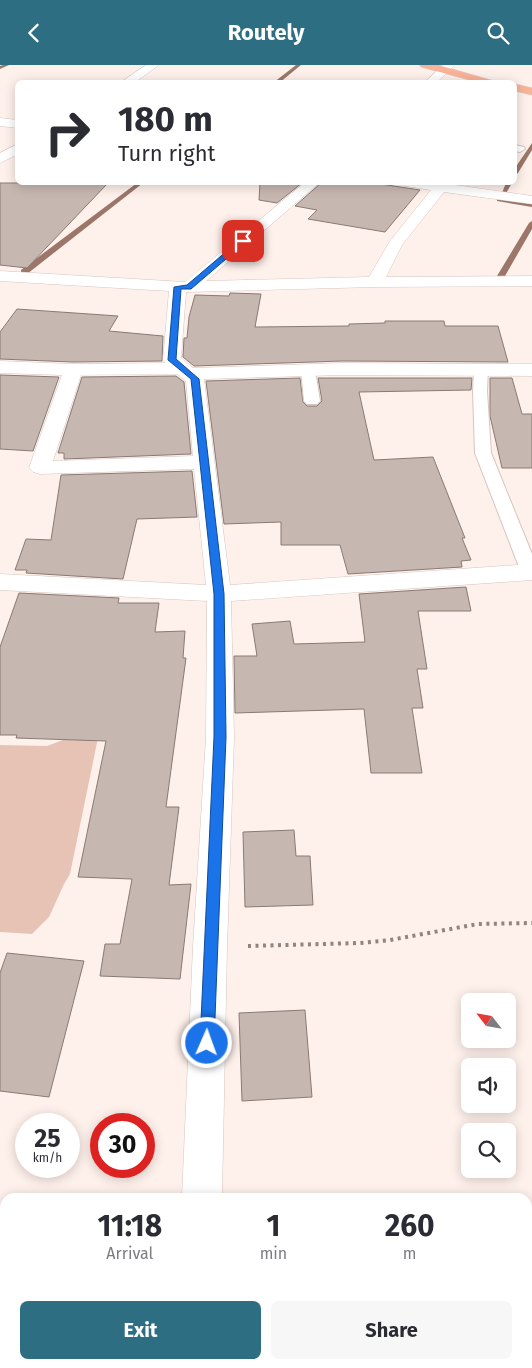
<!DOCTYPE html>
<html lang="en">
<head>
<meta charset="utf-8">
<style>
	body { margin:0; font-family:"Fira Sans",sans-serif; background:#f7f7f7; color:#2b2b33; height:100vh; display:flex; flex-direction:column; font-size:19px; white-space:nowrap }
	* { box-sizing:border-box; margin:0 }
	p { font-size:16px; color:#7c7c81 }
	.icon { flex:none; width:28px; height:28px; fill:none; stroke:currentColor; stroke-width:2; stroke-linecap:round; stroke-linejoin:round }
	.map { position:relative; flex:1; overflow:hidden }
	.panel { position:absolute; left:0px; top:1128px; width:532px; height:176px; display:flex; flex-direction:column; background:#fff; border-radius:15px 15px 0 0; box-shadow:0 2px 12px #0003 }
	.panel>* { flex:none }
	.top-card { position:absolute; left:15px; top:15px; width:502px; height:105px; border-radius:8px; box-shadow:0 2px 12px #0003; background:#fff; color:#2b2b33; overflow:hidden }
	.needle { width:32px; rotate:301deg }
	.controls { position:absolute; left:461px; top:928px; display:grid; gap:10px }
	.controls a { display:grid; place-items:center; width:55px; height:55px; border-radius:8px; background:#fff; box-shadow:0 2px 12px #0003; font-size:25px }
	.speed { position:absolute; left:15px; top:1048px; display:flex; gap:10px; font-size:25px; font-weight:700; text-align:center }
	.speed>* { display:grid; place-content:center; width:65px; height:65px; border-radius:50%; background:#fff; box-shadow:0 2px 12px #0003; line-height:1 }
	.speed small { font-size:12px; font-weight:400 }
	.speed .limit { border:8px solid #d22; background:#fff; color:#111 }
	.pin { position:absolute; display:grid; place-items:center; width:42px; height:42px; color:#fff; margin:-21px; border-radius:10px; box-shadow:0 2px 8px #0006 }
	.me { position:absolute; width:55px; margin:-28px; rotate:2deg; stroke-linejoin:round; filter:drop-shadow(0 0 4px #0008) }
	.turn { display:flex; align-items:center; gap:18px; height:105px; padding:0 20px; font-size:22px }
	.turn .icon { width:65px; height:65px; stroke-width:2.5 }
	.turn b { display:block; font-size:35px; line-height:42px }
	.eta { display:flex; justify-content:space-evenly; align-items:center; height:85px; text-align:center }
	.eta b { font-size:30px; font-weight:700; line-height:35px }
	.action { display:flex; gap:10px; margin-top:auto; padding:10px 20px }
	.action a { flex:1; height:58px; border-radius:8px; background:#2e6e83; color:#fff; font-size:20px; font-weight:700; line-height:58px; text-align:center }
	.action a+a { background:#f7f7f7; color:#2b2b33 }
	header { display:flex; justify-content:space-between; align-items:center; height:65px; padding:0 20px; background:#2e6e83; color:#fff; font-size:22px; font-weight:700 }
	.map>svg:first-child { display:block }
	.green { fill:#e7c3b5 }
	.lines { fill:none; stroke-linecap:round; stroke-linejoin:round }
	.stream { fill:#9c7769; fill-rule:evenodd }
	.building { fill:#c7b7b1; stroke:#897a74 }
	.lane-casing { stroke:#d6c5bf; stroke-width:2 }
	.street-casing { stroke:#d6c5bf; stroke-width:1 }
	.highway-casing { stroke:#d3d2d2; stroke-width:1 }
	.path { stroke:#8e8480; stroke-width:4; stroke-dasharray:3 4.5; stroke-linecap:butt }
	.lane { fill:#fff; fill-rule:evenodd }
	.street { fill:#fff; fill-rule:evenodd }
	.highway { fill:#fab397; fill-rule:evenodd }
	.route { fill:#1a73e8; stroke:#114b97 }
</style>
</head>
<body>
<header><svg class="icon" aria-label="back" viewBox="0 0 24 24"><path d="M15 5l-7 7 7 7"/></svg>Routely<svg class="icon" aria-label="search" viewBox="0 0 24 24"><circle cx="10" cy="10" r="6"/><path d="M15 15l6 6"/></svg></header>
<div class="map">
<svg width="532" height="1303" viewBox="0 0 532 1303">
	<rect width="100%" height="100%" fill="#fef0eb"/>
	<path class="green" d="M 72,663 L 100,663 L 70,809 L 64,819 L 49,852 L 32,869 L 0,867 L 0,680 L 47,681 L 63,675 Z"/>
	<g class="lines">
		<path class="stream" d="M 3,0 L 9,0 L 0,4 L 0,1 Z
			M 296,0 L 301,0 L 279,18 L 273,18 Z
			M 532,78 L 532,85 L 518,108 L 515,110 L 515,103 Z
			M 137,118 L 143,118 L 27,209 L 21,209 L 21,205 Z
			M 506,118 L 512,118 L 505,130 L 501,130 Z
			M 499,133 L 532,138 L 532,142 L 497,136 L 497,134 Z
			M 532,156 L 532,164 L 505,211 L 498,213 L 497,211 L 529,158 Z"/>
	</g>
	<path class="building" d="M 0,118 L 108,118 L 27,203 L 0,200 Z
		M 260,118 L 302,118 L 277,138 L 259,135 Z
		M 321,118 L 374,118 L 420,125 L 385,167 L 308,154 L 317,145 L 295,141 Z
		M 230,228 L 261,229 L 255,262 L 349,261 L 349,259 L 385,258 L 385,256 L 444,256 L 445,261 L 498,261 L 508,297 L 342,296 L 194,301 L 183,292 L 184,273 L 187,273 L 189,252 L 195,230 L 229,231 Z
		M 17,244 L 118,251 L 109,266 L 163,271 L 162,296 L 73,297 L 0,294 L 0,267 Z
		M 0,310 L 59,312 L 33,386 L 0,384 Z
		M 176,311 L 184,317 L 191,389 L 64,394 L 64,388 L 58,388 L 82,312 Z
		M 300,313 L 303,337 L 307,341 L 317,341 L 322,336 L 318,313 L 472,313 L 471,325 L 359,327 L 374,395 L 433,392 L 465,473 L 462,473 L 471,495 L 461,496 L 462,502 L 348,509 L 340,480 L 281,480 L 281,457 L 224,459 L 206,316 Z
		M 490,313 L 512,313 L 522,349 L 532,349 L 532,403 L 502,403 L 490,351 Z
		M 192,406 L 197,452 L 137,454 L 123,514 L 26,508 L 27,505 L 15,505 L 26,474 L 51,475 L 61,410 Z
		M 466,522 L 471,546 L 418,546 L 427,604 L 417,604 L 423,643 L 412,643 L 422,708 L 371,708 L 364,644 L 235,648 L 234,591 L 257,591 L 252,559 L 290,556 L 294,579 L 365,577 L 359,529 Z
		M 19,528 L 119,533 L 118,538 L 159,538 L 155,567 L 185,566 L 183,593 L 186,593 L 166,742 L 179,742 L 169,820 L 191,819 L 180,914 L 100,911 L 105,879 L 120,879 L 132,814 L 78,812 L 106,676 L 16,673 L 17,670 L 0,670 L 0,582 Z
		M 294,765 L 296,791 L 310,791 L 313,840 L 245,842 L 243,767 Z
		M 7,888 L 84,896 L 49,1032 L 0,1026 L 0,908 Z
		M 305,945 L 312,1032 L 242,1036 L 239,948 Z"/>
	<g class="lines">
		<g class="lane-casing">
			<path id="lane" d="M 515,80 L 524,82 L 525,84 L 520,87 L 515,86 Z
				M 308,301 L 313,302 L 315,305 L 320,336 L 317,339 L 307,339 L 304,336 L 301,305 L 303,302 Z
				M 481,301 L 486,302 L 488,305 L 487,326 L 491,388 L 532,489 L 532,512 L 523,511 L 521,507 L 475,388 L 473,326 L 474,305 L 476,302 Z"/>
		</g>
		<g class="street-casing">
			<path id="street" d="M 146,0 L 159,0 L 134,18 L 120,18 Z
				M 443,0 L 455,0 L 436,18 L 424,18 Z
				M 0,53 L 18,55 L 18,63 L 0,61 Z
				M 18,79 L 18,89 L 0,98 L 0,88 Z
				M 304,118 L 319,118 L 206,216 L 369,212 L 390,176 L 431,125 L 405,121 L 403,118 L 441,118 L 532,131 L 532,139 L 444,127 L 402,180 L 386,212 L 532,211 L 532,221 L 375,222 L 186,227 L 181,293 L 193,303 L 342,298 L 532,299 L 532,311 L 342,310 L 204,314 L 230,520 L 532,499 L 532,515 L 231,536 L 234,672 L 227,882 L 222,1132 L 182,1132 L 193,882 L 206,672 L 207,536 L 0,525 L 0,509 L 206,520 L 194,404 L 40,409 L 33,407 L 29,403 L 62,310 L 0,308 L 0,296 L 73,299 L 165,298 L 163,295 L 169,226 L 0,216 L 0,206 L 185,217 ZM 177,309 L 186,316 L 193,391 L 53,396 L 81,310 Z
				M 175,1299 L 219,1299 L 219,1303 L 175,1303 Z"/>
		</g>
		<g class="highway-casing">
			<path id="highway" d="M 420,0 L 438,0 L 501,18 L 481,18 L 421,2 Z
				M 515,19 L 532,23 L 532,30 L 515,26 Z"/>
		</g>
		<path class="path" d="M 248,881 L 360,878 L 390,875 L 478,859 L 532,858"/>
		<use href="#lane" class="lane"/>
		<use href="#street" class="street"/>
		<use href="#highway" class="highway"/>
	</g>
	<path class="route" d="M 241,174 L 247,176 L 191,224 L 181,224 L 176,294 L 199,314 L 224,529 L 226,672 L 214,978 L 212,983 L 207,986 L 202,983 L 200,978 L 214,672 L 214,529 L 191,314 L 168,295 L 174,222 L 187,220 Z"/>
</svg>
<div class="controls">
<a><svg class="needle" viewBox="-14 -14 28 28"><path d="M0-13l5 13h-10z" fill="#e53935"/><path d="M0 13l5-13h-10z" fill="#7c7c81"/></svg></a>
<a><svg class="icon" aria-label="sound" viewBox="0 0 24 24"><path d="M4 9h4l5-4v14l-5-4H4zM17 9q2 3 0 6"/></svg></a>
<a><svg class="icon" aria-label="search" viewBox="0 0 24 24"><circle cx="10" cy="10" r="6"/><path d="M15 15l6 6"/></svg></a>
</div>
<div class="speed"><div>25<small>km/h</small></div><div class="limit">30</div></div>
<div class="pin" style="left:243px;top:176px;background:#d93025"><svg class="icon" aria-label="arrive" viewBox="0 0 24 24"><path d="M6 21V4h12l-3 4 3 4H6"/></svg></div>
<svg class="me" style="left:207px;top:978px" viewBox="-20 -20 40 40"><circle r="17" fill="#1a73e8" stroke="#fff" stroke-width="3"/><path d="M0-11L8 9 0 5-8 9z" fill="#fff"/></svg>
<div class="top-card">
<div class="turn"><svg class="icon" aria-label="right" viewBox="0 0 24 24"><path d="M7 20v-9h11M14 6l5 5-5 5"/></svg><div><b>180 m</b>Turn right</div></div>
</div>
<section class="panel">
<div class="eta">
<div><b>11:18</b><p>Arrival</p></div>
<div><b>1</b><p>min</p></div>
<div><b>260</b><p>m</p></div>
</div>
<div class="action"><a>Exit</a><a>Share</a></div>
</section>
</div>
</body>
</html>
